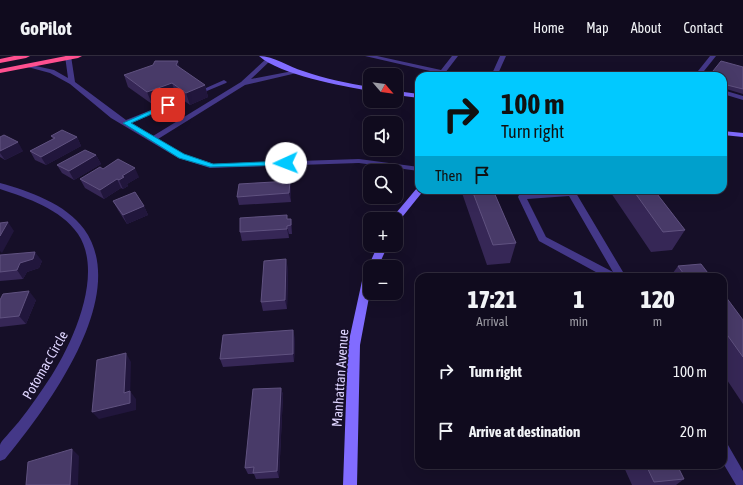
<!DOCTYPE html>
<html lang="en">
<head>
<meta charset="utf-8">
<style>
	body { margin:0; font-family:"Asap Condensed",sans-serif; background:#1e192b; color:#f1f3f6; height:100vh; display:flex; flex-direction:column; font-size:15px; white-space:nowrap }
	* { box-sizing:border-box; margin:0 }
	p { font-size:13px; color:#9c9ba4 }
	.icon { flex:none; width:22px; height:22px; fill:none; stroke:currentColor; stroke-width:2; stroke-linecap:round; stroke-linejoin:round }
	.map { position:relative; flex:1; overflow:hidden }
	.side { position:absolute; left:415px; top:217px; width:312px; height:196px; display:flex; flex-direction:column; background:#100b1e; border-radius:12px; box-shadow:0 4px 16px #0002,0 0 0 1px #302b3c }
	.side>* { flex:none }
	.top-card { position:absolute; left:415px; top:16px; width:312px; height:122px; border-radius:12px; box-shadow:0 4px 16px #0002,0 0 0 1px #302b3c; background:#01c9ff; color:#111; overflow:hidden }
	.needle { width:26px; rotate:118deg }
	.tools { position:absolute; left:363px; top:12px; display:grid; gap:8px }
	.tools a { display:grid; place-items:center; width:40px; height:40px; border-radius:8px; background:#100b1e; box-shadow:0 4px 16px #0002,0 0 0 1px #302b3c; font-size:20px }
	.pin { position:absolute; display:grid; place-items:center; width:34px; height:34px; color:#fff; margin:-17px; border-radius:8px; box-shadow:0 2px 6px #0006 }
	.me { position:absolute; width:44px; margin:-22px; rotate:268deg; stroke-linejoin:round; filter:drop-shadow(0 0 3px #0008) }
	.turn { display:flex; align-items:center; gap:14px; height:84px; padding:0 20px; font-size:18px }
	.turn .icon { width:52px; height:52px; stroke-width:2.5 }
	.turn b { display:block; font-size:28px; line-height:34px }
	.then { display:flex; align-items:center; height:38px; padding:0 20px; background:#0003; gap:8px; font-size:15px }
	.eta { display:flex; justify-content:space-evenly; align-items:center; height:68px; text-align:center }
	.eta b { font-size:24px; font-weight:800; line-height:28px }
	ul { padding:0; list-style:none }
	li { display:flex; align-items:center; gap:12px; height:60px; padding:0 20px }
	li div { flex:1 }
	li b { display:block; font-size:15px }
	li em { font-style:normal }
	header { display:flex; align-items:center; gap:24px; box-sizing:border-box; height:56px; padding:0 20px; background:#100b1e; border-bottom:1px solid #302b3c }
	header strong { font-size:19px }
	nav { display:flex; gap:22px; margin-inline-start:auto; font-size:14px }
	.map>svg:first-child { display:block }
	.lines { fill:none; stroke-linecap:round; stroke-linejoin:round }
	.lane { fill:#443888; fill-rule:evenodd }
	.street { fill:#443888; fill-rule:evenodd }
	.secondary { fill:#816cff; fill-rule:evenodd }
	.highway { fill:#ff5090; fill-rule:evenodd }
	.wall { fill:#362756 }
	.shaded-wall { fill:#21163c }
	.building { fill:#483a68; stroke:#605280 }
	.route { fill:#01c9ff; stroke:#0183a6 }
	.labels { text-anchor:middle; stroke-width:4; stroke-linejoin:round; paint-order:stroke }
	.street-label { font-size:14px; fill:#dfd5ff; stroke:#160f28 }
</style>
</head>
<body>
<header>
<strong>GoPilot</strong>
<nav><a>Home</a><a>Map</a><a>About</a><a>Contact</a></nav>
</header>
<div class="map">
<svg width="743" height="429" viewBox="0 0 743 429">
	<rect width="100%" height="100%" fill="#160f28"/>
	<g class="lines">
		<path class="lane" d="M 65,0 L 71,0 L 75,26 L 126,64 L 181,42 L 185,42 L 185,44 L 132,67 L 153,80 L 241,26 L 267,2 L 271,2 L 271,4 L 251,23 L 298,14 L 301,16 L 245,29 L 158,83 L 184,98 L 214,108 L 359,103 L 419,111 L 419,115 L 359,107 L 210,112 L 178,102 L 111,62 L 70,28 L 50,17 L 24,10 L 27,8 L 54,14 L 68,22 Z
			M 365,0 L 377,0 L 441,14 L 452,0 L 458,0 L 445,17 L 443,18 Z
			M 500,0 L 506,0 L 497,20 L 491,20 Z
			M 710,0 L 716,0 L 700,20 L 694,20 Z
			M 224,24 L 227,26 L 226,27 L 202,37 L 197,36 Z
			M 723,34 L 743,40 L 743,44 L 723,38 Z"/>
		<path class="street" d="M 0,127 C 29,135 66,148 84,173 C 132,239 46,353 5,403 L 0,405 C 0,400 0,394 0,389 C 1,385 6,381 9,377 C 22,363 33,347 44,331 C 69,296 106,220 78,178 C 61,153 27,142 0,133 Z
			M 572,134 L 576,137 L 626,221 L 605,221 L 539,185 L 518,141 L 519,139 ZM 569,140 L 613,216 L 546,181 L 527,143 Z
			M 723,388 L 728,389 L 743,415 L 743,429 L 736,429 L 723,407 Z"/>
		<path class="secondary" d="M 259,0 C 274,0 289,11 303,15 C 325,23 347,27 370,31 L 370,35 C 342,30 280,19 259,0 Z
			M 396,35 L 419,38 L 419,42 L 396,39 Z
			M 723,75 L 743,77 L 743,81 L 723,79 Z
			M 417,132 L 419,132 L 419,134 L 424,134 L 399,165 L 396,166 L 396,163 L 391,163 Z
			M 378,189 L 388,189 L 378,211 L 370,211 L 369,214 L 368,211 Z
			M 370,214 L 370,236 L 360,289 L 357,429 L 343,429 L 348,289 L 362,225 L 366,215 Z"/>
		<path class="highway" d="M 14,0 L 30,0 L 26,2 L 0,7 L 0,3 Z
			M 66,0 L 82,0 L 78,2 L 0,17 L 0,13 Z"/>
	</g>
	<path class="wall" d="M 743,11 L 743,38 L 723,32 L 723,20 Z
		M 180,12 L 205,29 L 208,41 L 190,49 L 176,39 L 152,48 L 128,31 L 124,19 Z
		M 51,80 L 77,81 L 81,90 L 46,109 L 35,104 L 30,95 L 53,83 Z
		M 0,81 L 23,95 L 5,104 L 0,101 Z
		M 96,99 L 101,108 L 74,124 L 62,117 L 57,109 Z
		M 103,113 L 139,121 L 127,128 L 128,130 L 123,133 L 121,132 L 104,143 L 85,132 L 80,123 Z
		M 291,134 L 291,146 L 239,149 L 237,141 Z
		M 463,134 L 493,134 L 516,187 L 510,207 L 487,209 L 462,137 Z
		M 609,134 L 654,134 L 685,174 L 672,194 L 651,196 Z
		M 113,145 L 144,150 L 148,159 L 127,168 L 118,154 Z
		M 288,163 L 291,163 L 292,172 L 292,178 L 289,178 L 289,182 L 242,185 L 240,176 Z
		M 0,199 L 42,205 L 39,212 L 27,216 L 23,223 L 0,225 Z
		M 678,210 L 711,221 L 670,221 Z
		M 288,212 L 287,253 L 263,255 L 261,246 Z
		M 723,237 L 743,264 L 743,348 L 723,318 Z
		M 0,244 L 36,244 L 26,268 L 0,271 Z
		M 295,282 L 294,306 L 223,311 L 220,303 Z
		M 281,332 L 283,339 L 279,422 L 256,423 L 254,418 L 248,418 L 245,412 Z
		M 623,409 L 677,409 L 684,423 L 676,429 L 632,429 Z"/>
	<path class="shaded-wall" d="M 178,5 L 181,16 L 176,9 Z
		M 172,27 L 176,39 L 152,48 L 147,36 Z
		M 205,29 L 208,41 L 190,49 L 186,37 Z
		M 77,81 L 81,90 L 46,109 L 41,101 Z
		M 18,86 L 23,95 L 5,104 L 0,97 L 0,95 Z
		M 96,99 L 101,108 L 74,124 L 69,115 Z
		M 135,112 L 139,121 L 127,128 L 128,130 L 123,133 L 119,124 L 122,120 Z
		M 117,123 L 121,132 L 104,143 L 100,134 Z
		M 290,125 L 291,134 L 291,146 L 289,137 Z
		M 144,150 L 148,159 L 127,168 L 123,159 Z
		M 291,163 L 292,172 L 292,178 L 291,169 Z
		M 8,166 L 14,175 L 2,197 L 0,195 L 0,180 Z
		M 287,170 L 289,178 L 289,182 L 287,173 Z
		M 35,196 L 42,205 L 39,212 L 27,216 L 23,223 L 17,214 L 20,207 Z
		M 286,203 L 288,212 L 287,253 L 285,244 Z
		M 29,235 L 36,244 L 26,268 L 19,260 Z
		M 293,274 L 295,282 L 294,306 L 293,298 Z
		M 126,297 L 131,306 L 130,345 L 124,337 Z
		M 281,332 L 283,339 L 279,422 L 277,415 Z
		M 130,335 L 136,343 L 136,354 L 99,363 L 92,356 Z
		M 72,393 L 79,400 L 78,429 L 70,429 Z"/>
	<path class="building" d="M 155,5 L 178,5 L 176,9 L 205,29 L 186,37 L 172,27 L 147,36 L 124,19 L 153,9 Z
		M 721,5 L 743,11 L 743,33 L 723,28 L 723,20 L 709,20 Z
		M 62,74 L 77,81 L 41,101 L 30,95 L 55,82 L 51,80 Z
		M 4,79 L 18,86 L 0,95 L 0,81 Z
		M 85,94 L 96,99 L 69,115 L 57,109 Z
		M 118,103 L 135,112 L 122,120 L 124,121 L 119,124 L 117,123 L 100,134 L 80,123 L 100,111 L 103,113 Z
		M 290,125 L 289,137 L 237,141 L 239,128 Z
		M 472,134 L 493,134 L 516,187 L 493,189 Z
		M 633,134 L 654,134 L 685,174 L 663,176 Z
		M 135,136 L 144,150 L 123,159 L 113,145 Z
		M 287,159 L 287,163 L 291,163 L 291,169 L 287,170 L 287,173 L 240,176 L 240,162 Z
		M 8,166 L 0,180 L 0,167 Z
		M 35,196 L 33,203 L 20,207 L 17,214 L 0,216 L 0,199 Z
		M 286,203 L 285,244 L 261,246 L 264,205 Z
		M 701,208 L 711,221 L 686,221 L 678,210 Z
		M 29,235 L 19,260 L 0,262 L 0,244 L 3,238 Z
		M 723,237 L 743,264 L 743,301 L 723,273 Z
		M 293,274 L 293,298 L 220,303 L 223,279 Z
		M 126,297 L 124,337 L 130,335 L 130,347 L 92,356 L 97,304 Z
		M 281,332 L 277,415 L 253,417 L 254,411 L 245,412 L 253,333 Z
		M 72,393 L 70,429 L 26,429 L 28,406 Z
		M 646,409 L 677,409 L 684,423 L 654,426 Z"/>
	<path class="route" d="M 166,48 L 172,49 L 131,67 L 184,98 L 213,108 L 286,105 L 289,107 L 286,109 L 210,111 L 179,102 L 123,67 Z"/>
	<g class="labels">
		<g class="street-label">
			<text transform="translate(45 309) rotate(-60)" y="5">Potomac Circle</text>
			<text transform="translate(340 322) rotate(-86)" y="5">Manhattan Avenue</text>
		</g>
	</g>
</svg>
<div class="tools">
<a><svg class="needle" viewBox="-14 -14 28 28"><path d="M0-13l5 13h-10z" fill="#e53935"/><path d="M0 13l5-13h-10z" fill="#9c9ba4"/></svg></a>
<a><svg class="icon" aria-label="sound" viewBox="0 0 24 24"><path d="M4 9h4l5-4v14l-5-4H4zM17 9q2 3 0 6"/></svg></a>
<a><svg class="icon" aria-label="search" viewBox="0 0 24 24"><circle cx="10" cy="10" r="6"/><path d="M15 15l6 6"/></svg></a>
<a>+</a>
<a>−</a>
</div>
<div class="pin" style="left:168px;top:49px;background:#d93025"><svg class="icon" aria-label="arrive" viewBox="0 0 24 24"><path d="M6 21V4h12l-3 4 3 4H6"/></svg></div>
<svg class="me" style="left:286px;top:107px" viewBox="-20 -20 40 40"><circle r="19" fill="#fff"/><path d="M0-13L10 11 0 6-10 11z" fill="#01c9ff"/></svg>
<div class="top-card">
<div class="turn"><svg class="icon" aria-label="right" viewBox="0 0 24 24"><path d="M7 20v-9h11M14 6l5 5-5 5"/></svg><div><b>100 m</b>Turn right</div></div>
<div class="then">Then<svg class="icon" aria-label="arrive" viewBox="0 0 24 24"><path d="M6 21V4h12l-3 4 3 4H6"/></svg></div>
</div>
<section class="side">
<div class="eta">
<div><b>17:21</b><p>Arrival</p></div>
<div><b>1</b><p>min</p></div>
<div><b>120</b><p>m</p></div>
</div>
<ul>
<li><svg class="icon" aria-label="right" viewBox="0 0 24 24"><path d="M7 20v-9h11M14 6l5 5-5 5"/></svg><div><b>Turn right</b></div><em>100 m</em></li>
<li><svg class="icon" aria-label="arrive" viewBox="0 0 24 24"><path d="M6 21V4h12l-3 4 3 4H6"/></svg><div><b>Arrive at destination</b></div><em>20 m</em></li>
</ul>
</section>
</div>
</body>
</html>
